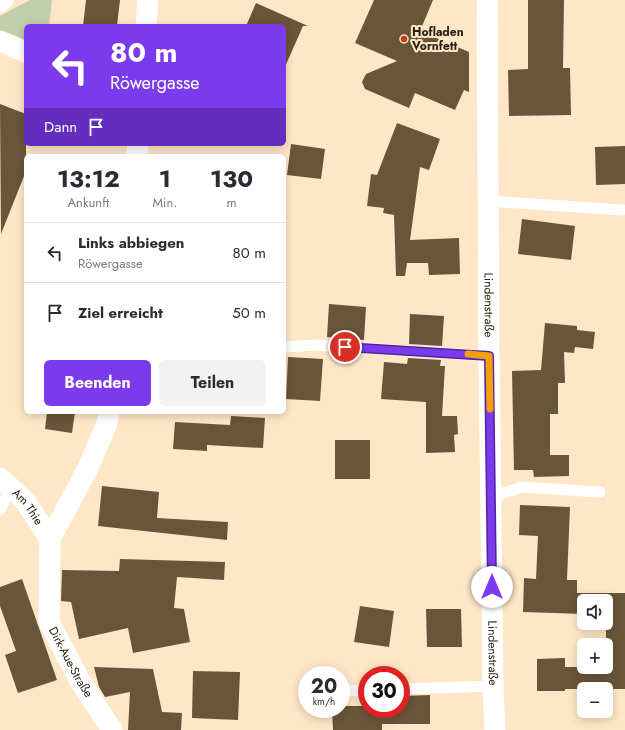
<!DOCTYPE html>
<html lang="de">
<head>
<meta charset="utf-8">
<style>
	body { margin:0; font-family:Jost,sans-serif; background:#f2f2f3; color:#2b2b33; height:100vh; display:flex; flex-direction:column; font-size:15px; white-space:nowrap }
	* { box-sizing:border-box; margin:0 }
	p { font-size:13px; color:#7c7c81 }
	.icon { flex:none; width:22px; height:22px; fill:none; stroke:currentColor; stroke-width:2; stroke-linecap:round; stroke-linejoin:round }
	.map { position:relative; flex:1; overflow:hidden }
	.side { position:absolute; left:24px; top:154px; width:262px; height:260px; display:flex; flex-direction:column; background:#fff; border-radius:6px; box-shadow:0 2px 10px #0003 }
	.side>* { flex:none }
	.top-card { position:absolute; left:24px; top:24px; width:262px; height:122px; border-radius:6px; box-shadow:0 2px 10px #0003; background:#7c3aed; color:#fff; overflow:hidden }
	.tools { position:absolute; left:577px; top:594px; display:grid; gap:8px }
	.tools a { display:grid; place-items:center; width:36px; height:36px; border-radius:6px; background:#fff; box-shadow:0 2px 10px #0003; font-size:20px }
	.speed { position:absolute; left:298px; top:666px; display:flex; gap:8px; font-size:20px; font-weight:700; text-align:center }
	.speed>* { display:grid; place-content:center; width:52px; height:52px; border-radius:50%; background:#fff; box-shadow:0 2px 10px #0003; line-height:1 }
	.speed small { font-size:10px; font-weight:400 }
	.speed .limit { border:6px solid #d22; background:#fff; color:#111 }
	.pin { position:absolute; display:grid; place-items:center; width:34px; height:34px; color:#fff; margin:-17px; border:2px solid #fff; border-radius:50%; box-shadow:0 1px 4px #0007 }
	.me { position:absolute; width:44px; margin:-22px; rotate:0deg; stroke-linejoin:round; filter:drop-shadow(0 0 3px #0008) }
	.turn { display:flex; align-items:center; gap:14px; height:84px; padding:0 20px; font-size:18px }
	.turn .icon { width:52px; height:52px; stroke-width:2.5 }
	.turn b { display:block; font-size:28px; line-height:34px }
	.then { display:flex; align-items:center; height:38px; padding:0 20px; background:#0003; gap:8px; font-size:15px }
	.eta { display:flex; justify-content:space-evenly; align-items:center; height:68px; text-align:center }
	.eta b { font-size:24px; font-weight:700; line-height:28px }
	.primary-button { display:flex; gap:8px; margin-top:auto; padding:8px 20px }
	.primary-button a { flex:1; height:46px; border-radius:6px; background:#7c3aed; color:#fff; font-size:16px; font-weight:700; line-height:46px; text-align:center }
	.primary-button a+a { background:#f2f2f3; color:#2b2b33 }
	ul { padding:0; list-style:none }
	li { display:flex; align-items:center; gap:12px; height:60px; padding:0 20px; border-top:1px solid #e1e1e2 }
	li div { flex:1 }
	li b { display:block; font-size:15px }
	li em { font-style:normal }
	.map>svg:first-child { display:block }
	.green { fill:#c2cfaa }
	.building { fill:#695539 }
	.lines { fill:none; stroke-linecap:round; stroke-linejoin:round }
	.lane { stroke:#fff; stroke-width:11 }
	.street { stroke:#fff; stroke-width:21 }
	.route-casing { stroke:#51269a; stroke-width:10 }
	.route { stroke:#7c3aed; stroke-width:7 }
	.slow { stroke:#f59e0b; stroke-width:7 }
	.poi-dot { fill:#c63c1b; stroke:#fee7c7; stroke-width:1.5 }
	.labels { text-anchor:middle; stroke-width:4; stroke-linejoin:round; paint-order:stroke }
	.poi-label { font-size:12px; font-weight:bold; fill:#292014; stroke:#fee7c7; text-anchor:start }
	.street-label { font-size:12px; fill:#292014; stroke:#fee7c7 }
</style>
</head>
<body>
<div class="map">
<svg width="625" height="730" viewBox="0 0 625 730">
	<rect width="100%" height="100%" fill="#fee7c7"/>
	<path class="green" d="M 30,0 L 52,0 L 49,26 L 26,26 L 26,42 L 0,31 L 0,16 Z"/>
	<path class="building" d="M 86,0 L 120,0 L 117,26 L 83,26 Z
		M 374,0 L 433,0 L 420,31 L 469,52 L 469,92 L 464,90 L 455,110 L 415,93 L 409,108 L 365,89 L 362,82 L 366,74 L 397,61 L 355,43 Z
		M 528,0 L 564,0 L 563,68 L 570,68 L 571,115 L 509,116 L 508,70 L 528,69 Z
		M 256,3 L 308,26 L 303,26 L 284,69 L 284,26 L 246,26 Z
		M 0,104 L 26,114 L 26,171 L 1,234 Z
		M 397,123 L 440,139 L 429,170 L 420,167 L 410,240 L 459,238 L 460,274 L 429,275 L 428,263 L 407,263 L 405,276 L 396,276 L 394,215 L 383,213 L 384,208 L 367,206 L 371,174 L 377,175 Z
		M 291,144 L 325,149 L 321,179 L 287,175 Z
		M 625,146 L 625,184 L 596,185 L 595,147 Z
		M 522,219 L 575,226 L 571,260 L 518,254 Z
		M 329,304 L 366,307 L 364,340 L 327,337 Z
		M 410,314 L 444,316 L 442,346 L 409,344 Z
		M 545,323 L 577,326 L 577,330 L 595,332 L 593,349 L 575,347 L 574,353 L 564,352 L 565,383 L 558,383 L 558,414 L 550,414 L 550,455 L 569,455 L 569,476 L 534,477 L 533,470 L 514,470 L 512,371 L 541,370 Z
		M 288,357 L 323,359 L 320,401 L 286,399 Z
		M 408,358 L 441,360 L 440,366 L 445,366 L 442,416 L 457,416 L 458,434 L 454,435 L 455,452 L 426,453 L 426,402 L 381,399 L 384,362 L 407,364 Z
		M 47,412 L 75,412 L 72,433 L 45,429 Z
		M 231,416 L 265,418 L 263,448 L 207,445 L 207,451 L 173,449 L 175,422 L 230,425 Z
		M 335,440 L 370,440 L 370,479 L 335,479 Z
		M 102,486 L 159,492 L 157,518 L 228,522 L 227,540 L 98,526 Z
		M 520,505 L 570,507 L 567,580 L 577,580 L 577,593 L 625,593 L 625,689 L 565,689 L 565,691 L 537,691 L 537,659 L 565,658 L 565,667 L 606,667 L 606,628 L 600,628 L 600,623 L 606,623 L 606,601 L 584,601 L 584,614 L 523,612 L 524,578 L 536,579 L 538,536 L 519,535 Z
		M 120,559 L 225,562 L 224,580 L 177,577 L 174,608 L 184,609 L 190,642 L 133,653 L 128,628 L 79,639 L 71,602 L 61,601 L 62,570 L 119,571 Z
		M 22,579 L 57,680 L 18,693 L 5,655 L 16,651 L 0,606 L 0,587 Z
		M 360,606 L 394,611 L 389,647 L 354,642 Z
		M 426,609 L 461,609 L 462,647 L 427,647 Z
		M 94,667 L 153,669 L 162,712 L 182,713 L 181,730 L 128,730 L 130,692 L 105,697 L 99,687 Z
		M 193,671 L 240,672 L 238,720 L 192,718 Z
		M 430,695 L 430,724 L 382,724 L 382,730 L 333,730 L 332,709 L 341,709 L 341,706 L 367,706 L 367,709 L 403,709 L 403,696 Z"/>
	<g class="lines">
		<path class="lane" d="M 488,201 L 622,210
			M 284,347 L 314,345 L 489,356
			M 492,500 L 503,493 L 522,487 L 600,492
			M 0,510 L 11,488
			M 401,689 L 493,686
			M 341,691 L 367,690"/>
		<g class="street">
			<path id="s1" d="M 487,0 L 489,356 L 493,686 L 495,730"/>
			<path d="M 0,2 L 3,0"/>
			<path d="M 146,26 L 148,1 L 147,0"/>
			<path d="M 0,41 L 26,52"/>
			<path d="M 137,156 L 138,144"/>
			<path id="s2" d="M 109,412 L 106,426 L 87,470 L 50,539 L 49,622 L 80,681 L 112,730"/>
			<path id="s3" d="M 0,478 L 25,501 L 50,539"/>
		</g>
	</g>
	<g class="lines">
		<g class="route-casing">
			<path id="route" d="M 345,347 L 489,356 L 492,587"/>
		</g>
		<use href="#route" class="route"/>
		<path class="slow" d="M 468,354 L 489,356 L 490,409"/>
	</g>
	<circle class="poi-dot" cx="404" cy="39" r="4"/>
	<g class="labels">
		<g class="poi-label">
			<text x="412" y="36">Hofladen<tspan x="412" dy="14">Vornfett</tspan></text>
		</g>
		<g class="street-label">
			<text dy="4" stroke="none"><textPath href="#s1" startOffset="305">Lindenstraße</textPath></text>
			<text dy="4" stroke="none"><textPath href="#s3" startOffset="40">Am Thie</textPath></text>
			<text dy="4" stroke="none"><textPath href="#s1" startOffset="653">Lindenstraße</textPath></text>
			<text dy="4" stroke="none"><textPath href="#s2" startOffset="269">Dirk-Aue-Straße</textPath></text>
		</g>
	</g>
</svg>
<div class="tools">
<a><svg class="icon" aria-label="sound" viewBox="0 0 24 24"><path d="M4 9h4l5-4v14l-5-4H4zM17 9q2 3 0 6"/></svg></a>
<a>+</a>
<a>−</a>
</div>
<div class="speed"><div>20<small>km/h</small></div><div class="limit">30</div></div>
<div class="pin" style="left:345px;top:347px;background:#d93025"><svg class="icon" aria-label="arrive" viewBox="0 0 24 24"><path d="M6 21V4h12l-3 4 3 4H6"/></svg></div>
<svg class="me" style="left:492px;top:587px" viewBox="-20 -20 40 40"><circle r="19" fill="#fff"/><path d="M0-13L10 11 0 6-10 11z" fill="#7c3aed"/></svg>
<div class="top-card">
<div class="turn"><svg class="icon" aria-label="left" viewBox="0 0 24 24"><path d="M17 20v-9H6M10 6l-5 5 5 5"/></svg><div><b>80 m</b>Röwergasse</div></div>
<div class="then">Dann<svg class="icon" aria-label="arrive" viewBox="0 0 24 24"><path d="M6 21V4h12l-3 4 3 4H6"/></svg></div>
</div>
<section class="side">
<div class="eta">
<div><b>13:12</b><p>Ankunft</p></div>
<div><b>1</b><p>Min.</p></div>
<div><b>130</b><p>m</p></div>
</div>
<ul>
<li><svg class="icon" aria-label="left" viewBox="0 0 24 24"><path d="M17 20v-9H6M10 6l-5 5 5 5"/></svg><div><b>Links abbiegen</b><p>Röwergasse</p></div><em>80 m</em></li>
<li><svg class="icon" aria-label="arrive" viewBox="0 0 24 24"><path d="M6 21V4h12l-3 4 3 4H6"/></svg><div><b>Ziel erreicht</b></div><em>50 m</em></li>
</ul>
<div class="primary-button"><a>Beenden</a><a>Teilen</a></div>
</section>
</div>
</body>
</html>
